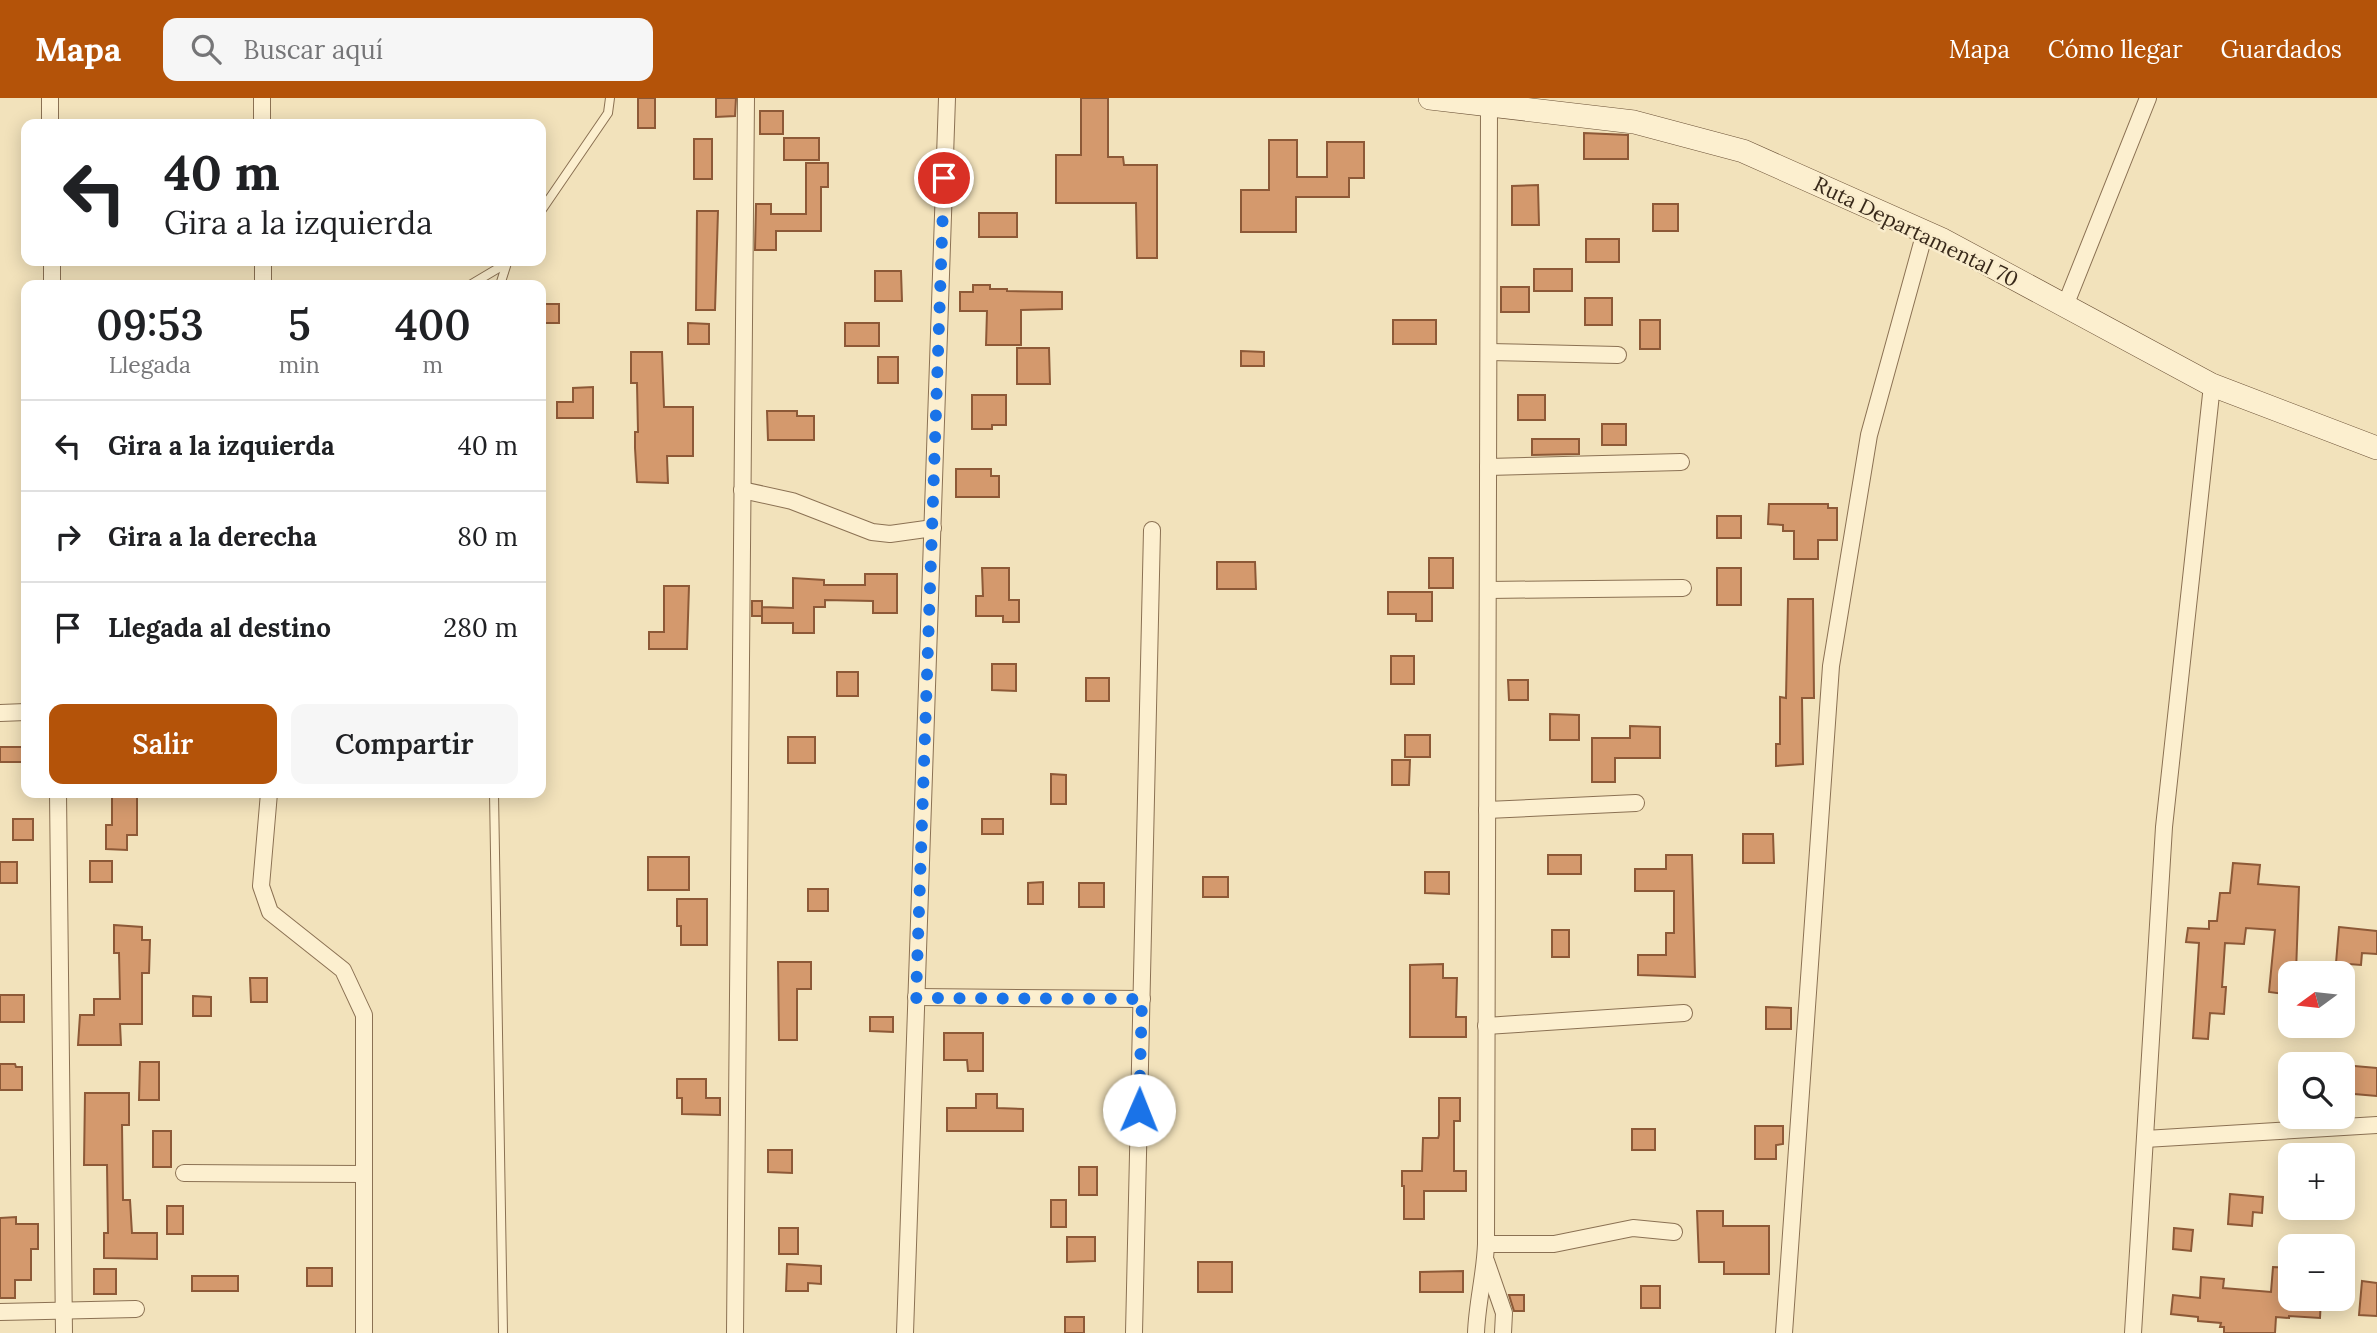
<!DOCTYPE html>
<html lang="es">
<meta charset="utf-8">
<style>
body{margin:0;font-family:Lora,serif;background:#f6f6f6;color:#202124;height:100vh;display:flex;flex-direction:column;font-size:26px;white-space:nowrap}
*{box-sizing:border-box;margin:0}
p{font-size:23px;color:#757577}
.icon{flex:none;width:38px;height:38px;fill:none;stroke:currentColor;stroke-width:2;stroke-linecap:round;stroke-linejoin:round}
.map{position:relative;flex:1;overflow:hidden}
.side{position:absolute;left:21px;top:182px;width:525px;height:518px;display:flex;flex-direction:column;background:#fff;border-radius:14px;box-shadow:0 4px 18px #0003}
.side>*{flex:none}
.hud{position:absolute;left:21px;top:21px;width:525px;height:147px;border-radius:14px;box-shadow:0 4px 18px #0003;background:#fff;color:#202124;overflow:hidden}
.needle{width:46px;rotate:255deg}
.buttons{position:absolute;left:2278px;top:863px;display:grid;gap:14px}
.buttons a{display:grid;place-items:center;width:77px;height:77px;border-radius:14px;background:#fff;box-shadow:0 4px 18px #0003;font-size:35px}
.pin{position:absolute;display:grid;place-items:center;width:60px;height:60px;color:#fff;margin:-30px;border:4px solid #fff;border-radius:50%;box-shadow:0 2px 7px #0007}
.me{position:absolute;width:77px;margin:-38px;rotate:1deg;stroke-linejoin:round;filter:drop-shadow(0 0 5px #0008)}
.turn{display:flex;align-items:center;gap:24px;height:147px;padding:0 28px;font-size:32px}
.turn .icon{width:91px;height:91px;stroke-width:2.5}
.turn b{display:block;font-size:49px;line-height:60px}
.eta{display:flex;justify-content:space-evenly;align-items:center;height:119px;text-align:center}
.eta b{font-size:42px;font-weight:600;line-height:49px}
.cta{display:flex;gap:14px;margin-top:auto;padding:14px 28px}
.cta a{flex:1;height:80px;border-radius:14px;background:#b45309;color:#fff;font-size:28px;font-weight:600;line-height:80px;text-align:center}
.cta a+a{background:#f6f6f6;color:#202124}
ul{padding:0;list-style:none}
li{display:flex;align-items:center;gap:21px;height:91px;padding:0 28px;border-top:2px solid #e0e0e0}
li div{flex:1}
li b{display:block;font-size:26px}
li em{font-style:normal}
header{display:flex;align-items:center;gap:42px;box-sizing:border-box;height:98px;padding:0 35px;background:#b45309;color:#fff}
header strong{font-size:33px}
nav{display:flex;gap:38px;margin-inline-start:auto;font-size:24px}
.search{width:490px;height:63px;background:#f6f6f6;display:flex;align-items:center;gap:18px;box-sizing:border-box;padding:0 24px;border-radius:14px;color:#757577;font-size:26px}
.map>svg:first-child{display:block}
.building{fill:#d4996d;stroke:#8d5937;stroke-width:2}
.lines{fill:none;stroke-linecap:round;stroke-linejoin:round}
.lane-casing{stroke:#8b7153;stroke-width:10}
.street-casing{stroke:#8b7153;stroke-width:18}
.secondary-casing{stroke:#6c5237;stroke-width:24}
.lane{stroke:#fcefcf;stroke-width:8}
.street{stroke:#fcefcf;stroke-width:16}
.secondary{stroke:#fcefcf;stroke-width:23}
.route{stroke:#1a73e8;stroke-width:12;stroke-dasharray:0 21.6}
.labels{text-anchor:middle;stroke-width:5;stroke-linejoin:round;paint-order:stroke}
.street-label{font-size:21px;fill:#38291a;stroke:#f9eccc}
</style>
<header>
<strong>Mapa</strong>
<div class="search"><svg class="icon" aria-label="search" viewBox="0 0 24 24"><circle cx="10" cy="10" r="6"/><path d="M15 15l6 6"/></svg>Buscar aquí</div>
<nav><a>Mapa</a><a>Cómo llegar</a><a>Guardados</a></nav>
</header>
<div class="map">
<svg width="2377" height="1235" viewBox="0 0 2377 1235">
<rect width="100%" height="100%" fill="#f2e2bb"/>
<g class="building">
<rect x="638" y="0" width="17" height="30"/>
<path d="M716 0H736L735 18 716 19Z"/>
<path d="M1081 0H1108V59H1123L1124 67H1157V160H1137L1136 105H1056V57H1081Z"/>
<rect x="760" y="13" width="23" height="23"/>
<path d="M1584 35 1628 37V61H1584Z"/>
<rect x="784" y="40" width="35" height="22"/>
<rect x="694" y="41" width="18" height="40"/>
<path d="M1269 42H1297V79H1327V44H1364V80H1349V99H1296V134H1241V92H1269Z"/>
<path d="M806 65H828V89H821V133H776V152H755L756 106H771V116H806Z"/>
<path d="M1538 87 1539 127H1512V88Z"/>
<rect x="1653" y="106" width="25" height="27"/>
<path d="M697 113H718L715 212H696Z"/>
<rect x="979" y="115" width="38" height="24"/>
<rect x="1586" y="141" width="33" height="23"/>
<rect x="1534" y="171" width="38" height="22"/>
<path d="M875 173H901L902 203H875Z"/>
<path d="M973 187H990V191H1007V193L1062 194V211L1021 212V247H986L987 213H960V194H973Z"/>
<rect x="1501" y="189" width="28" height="25"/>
<rect x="1585" y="200" width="27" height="27"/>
<rect x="541" y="206" width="18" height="19"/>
<rect x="1393" y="222" width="43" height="24"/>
<rect x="1640" y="222" width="20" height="29"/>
<path d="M688 225 709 226V246H688Z"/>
<rect x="845" y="225" width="34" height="23"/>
<path d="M1017 250H1049L1050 286H1017Z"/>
<path d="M1241 253 1264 254V268H1241Z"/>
<path d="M631 254H662L664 309H693V358H667L668 385 637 384 635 350V334H638L637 285H631Z"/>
<rect x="878" y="259" width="20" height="26"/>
<path d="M593 289V320H557V304H573V290Z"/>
<path d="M972 297H1006V327H992V331H972Z"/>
<rect x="1518" y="297" width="27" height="25"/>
<path d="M767 313H797V318H814V342H768Z"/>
<rect x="1602" y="326" width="24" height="21"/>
<path d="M1532 341H1579V356L1532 357Z"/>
<path d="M956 371H991V378H999V399H956Z"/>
<path d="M1769 406H1828V410H1837V442H1818V461H1794V433H1783V427L1768 426Z"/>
<rect x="1717" y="418" width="24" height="22"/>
<rect x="1429" y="460" width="24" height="30"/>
<path d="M1217 464H1255L1256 491H1217Z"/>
<path d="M982 470H1009V502H1019V524H1003V518H976V498H983Z"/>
<rect x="1717" y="470" width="24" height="37"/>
<path d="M865 476H897V515H873V503L825 502V509H814V535H793V525H762V518H752V503H762V517V509L793 510V480L824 482V487H865Z"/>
<path d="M664 488H689L687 551H649V534H664Z"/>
<path d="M1388 494H1432V523H1416V516H1388Z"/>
<path d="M1788 501H1813L1814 600H1802L1803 666 1776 668V646H1780V599L1786 600Z"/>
<rect x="1391" y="558" width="23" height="28"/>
<path d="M992 566H1016V593L992 592Z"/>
<rect x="837" y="574" width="21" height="24"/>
<rect x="1086" y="580" width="23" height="23"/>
<path d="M1508 582H1528V602H1509Z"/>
<path d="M1550 616 1579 617V642H1550Z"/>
<path d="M1630 628 1660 629V660H1615V684H1592V640H1630Z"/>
<rect x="1405" y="637" width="25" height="22"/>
<rect x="788" y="639" width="27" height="26"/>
<rect x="0" y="649" width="23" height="15"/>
<path d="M1392 662H1410L1409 687H1392Z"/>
<path d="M1051 676 1066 677V706H1051Z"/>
<path d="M112 699H137V737H127V752L106 751V727H112Z"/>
<rect x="13" y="721" width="20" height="21"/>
<rect x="982" y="721" width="21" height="15"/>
<path d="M1743 736H1773L1774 765H1743Z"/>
<rect x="1548" y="757" width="33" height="19"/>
<path d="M1666 757H1692L1695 879 1638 877V857H1666V835H1674V793H1635V771H1666Z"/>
<rect x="648" y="759" width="41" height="33"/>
<rect x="90" y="763" width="22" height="21"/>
<rect x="0" y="764" width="17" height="21"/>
<path d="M2233 765 2260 767 2258 786 2299 789 2296 875H2291V897L2269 894 2275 832 2246 830 2244 846 2225 845 2222 889H2226L2224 916 2210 915 2208 941 2193 940 2199 845 2186 844 2188 830 2209 831V823H2217L2220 795H2230Z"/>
<path d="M1425 774H1449V796L1425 795Z"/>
<rect x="1203" y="779" width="25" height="20"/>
<path d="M1043 784V806H1028V785Z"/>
<rect x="1079" y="785" width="25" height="24"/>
<rect x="808" y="791" width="20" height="22"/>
<path d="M677 801H707V847H681V828H677Z"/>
<path d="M114 827 142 829V842H150L149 875H142V926H120L121 947H78L80 917H94V901H120L119 855H114Z"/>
<path d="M2339 829 2377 833V856L2362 855 2361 867 2336 865Z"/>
<rect x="1552" y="832" width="17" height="27"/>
<path d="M778 864H811V891H797V942H779Z"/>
<path d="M1443 866V880H1457L1456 919H1466V939H1410V867Z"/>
<path d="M250 880H267V904H251Z"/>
<rect x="0" y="897" width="24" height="27"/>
<path d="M193 898 211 899V918H193Z"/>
<path d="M1766 909 1791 910V931H1766Z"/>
<path d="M870 919H893V934L870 933Z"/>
<path d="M944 935H983V973H968L967 962H944Z"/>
<path d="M140 964H159V1002H139Z"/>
<path d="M0 966H15L16 969H22V992H0Z"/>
<path d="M2343 967 2377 970V998L2343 995Z"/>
<path d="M677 981H706V1000H720V1017L682 1016V1000H677Z"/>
<path d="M85 995H129V1027H122L123 1102H130L132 1135H157V1161L104 1160V1135H108L107 1067H84Z"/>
<path d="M976 996H997V1010L1023 1011V1033H947V1010H976Z"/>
<path d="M1439 1000H1460V1023H1454V1073H1466V1093H1424V1121H1404V1088H1402V1073H1422L1423 1040H1438L1439 1037Z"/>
<path d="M1755 1028H1783V1046L1776 1047V1061H1755Z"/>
<rect x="1632" y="1031" width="23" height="21"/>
<rect x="153" y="1033" width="18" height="36"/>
<path d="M768 1052H792V1075L768 1074Z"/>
<rect x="1079" y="1069" width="18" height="28"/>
<path d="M2230 1096 2263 1099 2262 1115 2253 1114 2252 1128 2228 1126Z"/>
<rect x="1051" y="1102" width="15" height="27"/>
<rect x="167" y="1108" width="16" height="28"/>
<path d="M1697 1113H1723V1128H1769V1176H1724V1164H1699Z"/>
<path d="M16 1119V1126H38V1151H31V1182H15V1200H0V1120Z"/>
<rect x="779" y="1130" width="19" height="26"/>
<path d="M2174 1130 2193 1132 2191 1153 2173 1151Z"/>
<path d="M1067 1139H1095V1163L1067 1164Z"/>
<rect x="1198" y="1164" width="34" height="30"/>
<path d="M787 1166 821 1168V1186L808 1185V1193H786Z"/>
<path d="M2273 1169 2291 1170V1205L2306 1200H2321L2320 1220 2289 1218V1220L2276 1219 2275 1235H2224V1229H2220L2221 1225 2198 1223V1219L2171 1216 2173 1197 2200 1200 2201 1179 2224 1181 2223 1190 2271 1194Z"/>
<rect x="307" y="1170" width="25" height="18"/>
<rect x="94" y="1171" width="22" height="25"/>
<path d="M1463 1173V1194H1420V1174Z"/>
<rect x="192" y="1178" width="46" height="15"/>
<path d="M2362 1183 2377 1185V1218L2359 1217Z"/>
<rect x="1641" y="1188" width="19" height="22"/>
<path d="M1509 1197H1524V1213H1514Z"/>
<rect x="1065" y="1219" width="19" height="16"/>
</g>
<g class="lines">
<defs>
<g id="lane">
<path d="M541 113 608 15 610 0"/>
<path d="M470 187 507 165"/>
<path d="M500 187 507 165"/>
<path d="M494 695 503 1235"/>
</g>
<g id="street">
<path d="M50 0V26"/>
<path d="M262 0V26"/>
<path d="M52 163V187"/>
<path d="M263 163V187"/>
<path d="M2065 208 2148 0"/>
<path d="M1489 254 1618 257"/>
<path d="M1488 369 1681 364"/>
<path d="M742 392 792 403 872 434 890 436 933 430"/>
<path d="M1488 492 1683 490"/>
<path d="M0 615 26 614"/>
<path d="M58 695 64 1235"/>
<path d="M269 695 261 788 270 814 343 872 364 917V1235"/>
<path d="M1487 712 1636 705"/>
<path d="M916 899 1142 901"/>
<path d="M1486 928 1684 915"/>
<path d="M2145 1041 2377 1027"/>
<path d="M184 1075 363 1076"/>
<path d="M1486 1146H1554L1633 1130 1674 1134"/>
<path d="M1486 1163 1504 1215 1503 1235"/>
<path d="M0 1214 136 1211"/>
<path d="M735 1235 746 0"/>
<path d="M905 1235 947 0"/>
<path d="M1134 1235 1152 432"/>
<path d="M1476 1235C1477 1205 1485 1176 1486 1146L1489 6"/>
<path d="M1784 1235 1831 568 1869 337 1925 134"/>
<path d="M2133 1235 2164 729 2212 287"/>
</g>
<path id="secondary" d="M1430 0 1634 24 1743 53 1943 142 2212 287 2377 350"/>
</defs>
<use href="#lane" class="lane-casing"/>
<use href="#street" class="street-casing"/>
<use href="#secondary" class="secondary-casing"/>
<use href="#lane" class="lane"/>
<use href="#street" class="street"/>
<use href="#secondary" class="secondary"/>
</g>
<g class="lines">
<path class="route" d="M944 80 916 900 1142 901 1139 1012"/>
</g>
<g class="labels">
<g class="street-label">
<text transform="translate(1916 134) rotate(26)" y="7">Ruta Departamental 70</text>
</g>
</g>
</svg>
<div class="buttons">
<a><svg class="needle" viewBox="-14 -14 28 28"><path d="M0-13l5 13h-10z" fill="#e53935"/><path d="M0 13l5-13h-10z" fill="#757577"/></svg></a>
<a><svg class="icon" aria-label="search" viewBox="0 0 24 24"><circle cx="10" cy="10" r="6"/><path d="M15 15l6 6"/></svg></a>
<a>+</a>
<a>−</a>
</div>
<div class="pin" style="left:944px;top:80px;background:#d93025"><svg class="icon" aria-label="arrive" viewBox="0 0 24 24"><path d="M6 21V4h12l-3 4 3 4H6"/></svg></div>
<svg class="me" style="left:1139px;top:1012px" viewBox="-20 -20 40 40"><circle r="19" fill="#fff"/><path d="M0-13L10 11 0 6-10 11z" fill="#1a73e8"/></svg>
<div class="hud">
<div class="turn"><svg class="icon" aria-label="left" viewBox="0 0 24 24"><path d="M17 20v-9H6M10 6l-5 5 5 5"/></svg><div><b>40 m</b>Gira a la izquierda</div></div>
</div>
<section class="side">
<div class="eta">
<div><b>09:53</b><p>Llegada</p></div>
<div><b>5</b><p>min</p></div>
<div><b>400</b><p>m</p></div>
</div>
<ul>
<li><svg class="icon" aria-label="left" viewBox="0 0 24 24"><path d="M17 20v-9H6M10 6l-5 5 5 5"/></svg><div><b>Gira a la izquierda</b></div><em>40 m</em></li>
<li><svg class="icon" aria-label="right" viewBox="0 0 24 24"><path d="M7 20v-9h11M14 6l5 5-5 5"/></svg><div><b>Gira a la derecha</b></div><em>80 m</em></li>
<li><svg class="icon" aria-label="arrive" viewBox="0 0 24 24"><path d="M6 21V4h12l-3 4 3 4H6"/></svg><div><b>Llegada al destino</b></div><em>280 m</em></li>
</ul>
<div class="cta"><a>Salir</a><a>Compartir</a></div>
</section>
</div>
